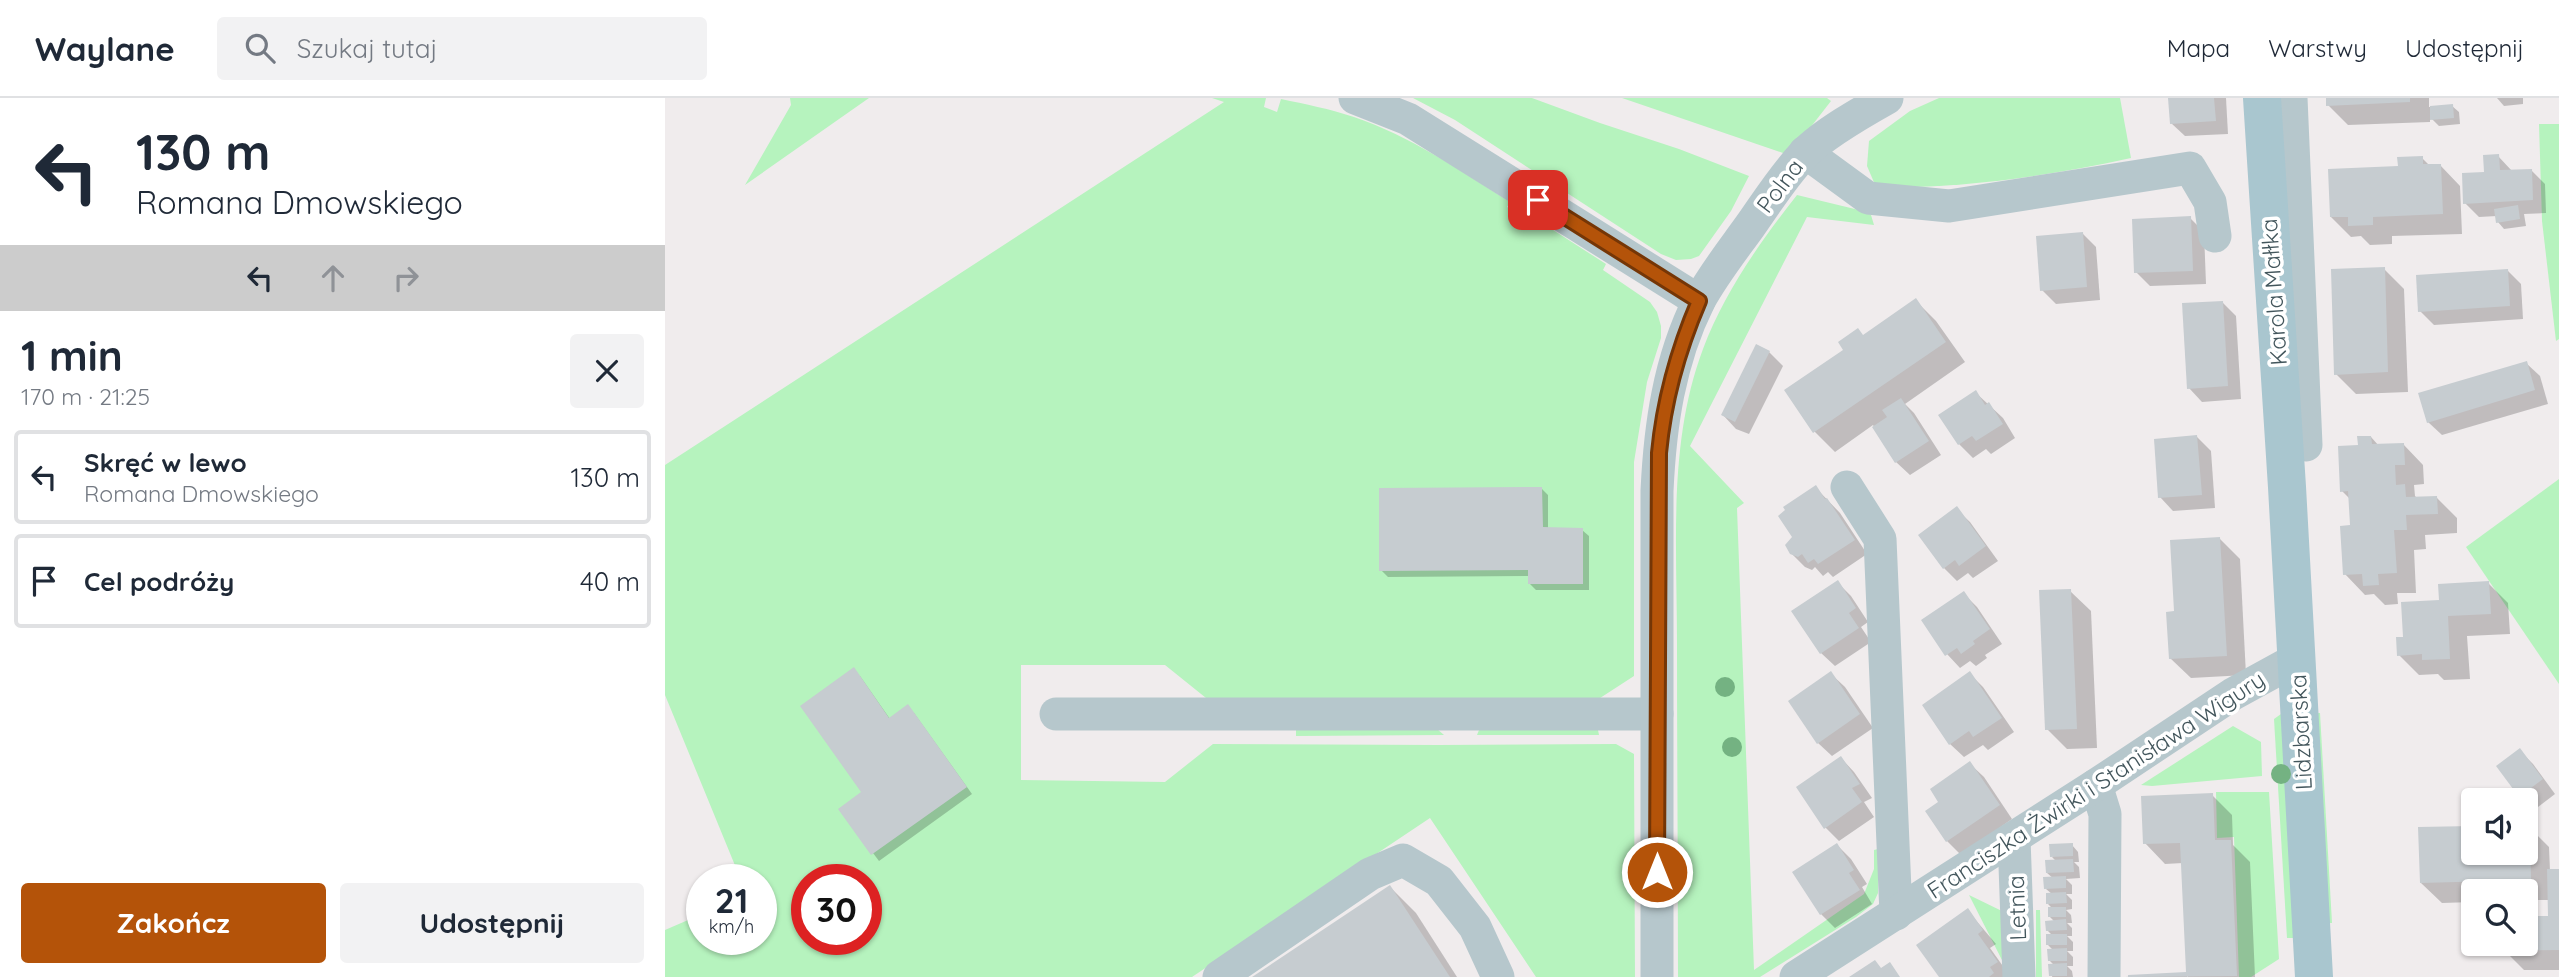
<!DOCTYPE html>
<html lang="pl">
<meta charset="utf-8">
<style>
body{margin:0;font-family:Quicksand,sans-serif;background:#f2f2f3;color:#1f2937;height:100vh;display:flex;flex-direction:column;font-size:26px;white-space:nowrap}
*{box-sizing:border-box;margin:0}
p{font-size:23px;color:#747a83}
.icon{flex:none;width:38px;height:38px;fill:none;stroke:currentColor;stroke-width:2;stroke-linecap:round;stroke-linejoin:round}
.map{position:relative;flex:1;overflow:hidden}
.details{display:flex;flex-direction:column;background:#fff;width:665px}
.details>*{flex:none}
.banner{background:#fff;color:#1f2937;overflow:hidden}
.tools{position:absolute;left:1796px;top:690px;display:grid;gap:14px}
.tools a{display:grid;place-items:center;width:77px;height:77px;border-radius:7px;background:#fff;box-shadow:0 2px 5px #0004;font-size:35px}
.speed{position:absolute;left:21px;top:766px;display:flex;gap:14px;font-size:35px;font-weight:700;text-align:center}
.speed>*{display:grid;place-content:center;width:91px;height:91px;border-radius:50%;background:#fff;box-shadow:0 2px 5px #0004;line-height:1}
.speed small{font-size:18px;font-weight:400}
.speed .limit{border:10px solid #d22;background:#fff;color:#111}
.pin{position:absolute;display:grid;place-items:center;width:60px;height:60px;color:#fff;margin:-30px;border-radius:14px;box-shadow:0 4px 10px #0006}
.me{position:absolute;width:77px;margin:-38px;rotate:0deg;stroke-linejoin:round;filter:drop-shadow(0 0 5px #0008)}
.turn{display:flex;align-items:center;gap:24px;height:147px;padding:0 21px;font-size:32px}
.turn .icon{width:91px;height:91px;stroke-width:2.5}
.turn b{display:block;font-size:49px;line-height:60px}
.lanes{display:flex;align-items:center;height:66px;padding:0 21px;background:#0003;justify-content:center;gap:35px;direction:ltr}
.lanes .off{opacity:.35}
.round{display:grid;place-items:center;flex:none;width:74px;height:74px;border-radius:7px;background:#f2f2f3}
.overview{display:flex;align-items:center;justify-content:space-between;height:119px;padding:0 21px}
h1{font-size:42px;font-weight:700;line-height:52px}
.cta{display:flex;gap:14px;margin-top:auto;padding:14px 21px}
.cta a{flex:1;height:80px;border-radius:7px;background:#b45309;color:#fff;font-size:28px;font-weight:700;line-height:80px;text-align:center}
.cta a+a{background:#f2f2f3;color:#1f2937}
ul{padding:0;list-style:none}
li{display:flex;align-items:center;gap:21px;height:94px;margin:0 14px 10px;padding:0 7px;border:4px solid #e0e1e3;border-radius:7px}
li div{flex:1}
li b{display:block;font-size:26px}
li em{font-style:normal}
header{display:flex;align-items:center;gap:42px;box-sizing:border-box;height:98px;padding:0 35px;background:#fff;border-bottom:2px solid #e0e1e3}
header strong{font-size:33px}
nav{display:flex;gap:38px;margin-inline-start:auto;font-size:24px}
.search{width:490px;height:63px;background:#f2f2f3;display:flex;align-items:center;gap:18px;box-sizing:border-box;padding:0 24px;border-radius:7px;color:#747a83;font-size:26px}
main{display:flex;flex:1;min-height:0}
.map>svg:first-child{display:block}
.green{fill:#b6f3be;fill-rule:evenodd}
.shadow{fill:#0003}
.building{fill:#c6ccd0}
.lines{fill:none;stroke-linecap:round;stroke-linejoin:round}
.minor{stroke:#b6c7cc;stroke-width:33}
.major{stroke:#a9c6cf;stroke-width:38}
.tree{fill:#74b282}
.route-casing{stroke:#753606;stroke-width:18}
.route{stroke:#b45309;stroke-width:12}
.labels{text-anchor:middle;stroke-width:7;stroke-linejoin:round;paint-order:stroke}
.street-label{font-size:23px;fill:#43565c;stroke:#fff}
</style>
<header>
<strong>Waylane</strong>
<div class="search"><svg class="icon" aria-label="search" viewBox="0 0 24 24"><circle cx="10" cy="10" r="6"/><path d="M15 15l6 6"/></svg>Szukaj tutaj</div>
<nav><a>Mapa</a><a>Warstwy</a><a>Udostępnij</a></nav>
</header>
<main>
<section class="details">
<div class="banner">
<div class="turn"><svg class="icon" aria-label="left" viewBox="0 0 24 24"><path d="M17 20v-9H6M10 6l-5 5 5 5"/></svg><div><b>130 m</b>Romana Dmowskiego</div></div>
<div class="lanes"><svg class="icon" aria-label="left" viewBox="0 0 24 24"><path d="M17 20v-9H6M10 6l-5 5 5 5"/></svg><svg class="icon off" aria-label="ahead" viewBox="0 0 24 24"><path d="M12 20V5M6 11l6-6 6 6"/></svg><svg class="icon off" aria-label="right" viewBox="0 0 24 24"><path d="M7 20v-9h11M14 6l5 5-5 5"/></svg></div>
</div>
<div class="overview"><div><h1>1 min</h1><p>170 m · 21:25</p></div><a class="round"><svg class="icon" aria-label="close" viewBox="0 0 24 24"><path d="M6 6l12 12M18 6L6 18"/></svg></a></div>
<ul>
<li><svg class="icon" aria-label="left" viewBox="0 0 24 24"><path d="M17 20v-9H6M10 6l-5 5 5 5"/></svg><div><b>Skręć w lewo</b><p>Romana Dmowskiego</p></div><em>130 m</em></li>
<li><svg class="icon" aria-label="arrive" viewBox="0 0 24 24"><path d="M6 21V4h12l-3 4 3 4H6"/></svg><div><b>Cel podróży</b></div><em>40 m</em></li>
</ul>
<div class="cta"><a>Zakończ</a><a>Udostępnij</a></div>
</section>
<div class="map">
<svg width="1894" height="879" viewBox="0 0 1894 879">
<rect width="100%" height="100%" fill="#f0eced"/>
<g class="green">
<path d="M125 0H204L80 87 126 7Z"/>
<path d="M547 0H601L599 9 612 14 616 1C640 6 665 11 689 19 745 38 795 72 845 104L842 109 855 116 857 112 941 166 938 172 985 204 992 214 996 228V240L982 284 969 364V578L932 602 546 604 500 567H356V682L500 684 548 646 773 647 951 646 969 656 970 879H871L765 720 527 879H0V832L37 816V842H96V782H76L0 597V367L559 4ZM142 782H201V842H142Z"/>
<path d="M748 0H867L935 25 1014 51 1084 78 1066 113 1034 158 1026 161 1011 162 996 156 790 22Z"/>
<path d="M957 0H1162L1166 3 1124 57Z"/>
<path d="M1274 0H1455L1466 60C1383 78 1297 91 1211 89L1202 68 1204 43 1245 13Z"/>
<path d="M1874 26H1894V241L1891 243 1877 123Z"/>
<path d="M1132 97 1198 113 1206 117 1209 127 1142 119 1025 348 1079 405 1072 410 1089 872 1199 796 1209 771V752L1213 751V795L1208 806 1191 819 1095 879H1013C1013 768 1012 656 1012 545 1012 447 1003 344 1038 251 1059 195 1095 144 1132 97Z"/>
<path d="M1894 381V586L1801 449Z"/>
<path d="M1650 615H1655L1667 825H1662Z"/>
<path d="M1616 616 1631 840H1622L1609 621Z"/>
<path d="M1568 628 1596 644 1597 678 1487 688 1476 687Z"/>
<path d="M772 631 779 637 631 638V632Z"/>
<path d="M814 632H933L934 637H812Z"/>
<path d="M1551 694H1604L1614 861 1586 879H1574L1569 739 1552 740Z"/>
<path d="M1304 797 1339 814V866Z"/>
<path d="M1371 812H1375L1377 879H1371Z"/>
</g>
<g class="shadow">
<path d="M1505 0H1561L1563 36 1520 38 1506 25Z"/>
<path d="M1663 0H1764V9L1787 8 1794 14 1795 26 1774 28 1765 19V24L1683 27 1663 7Z"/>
<path d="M1832 0H1858V6L1839 8Z"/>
<path d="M1833 58 1847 73 1866 72 1880 86 1881 115 1859 116 1861 128 1839 131 1833 124 1832 118 1814 119 1800 105Z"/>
<path d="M1757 60 1765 68 1775 67 1795 88 1797 136 1727 138V146L1705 147 1696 138 1686 139 1666 119 1734 69Z"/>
<path d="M1525 120 1539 134 1541 186 1485 188 1471 174Z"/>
<path d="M1417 135 1431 149 1435 202 1391 206 1377 192Z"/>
<path d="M1719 171 1739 191 1743 294 1691 296 1671 276Z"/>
<path d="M1842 172 1856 186 1858 221 1769 227 1755 213Z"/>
<path d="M1251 203 1271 223 1300 264 1240 306 1249 315 1276 357 1245 377 1231 364 1208 327 1170 354 1150 334 1121 293Z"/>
<path d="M1557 204 1571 218 1576 301 1537 304 1524 290Z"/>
<path d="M1104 254 1118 268 1084 336 1071 331 1058 317Z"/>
<path d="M1861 265 1875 278 1883 306 1777 337 1763 324Z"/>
<path d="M1311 295 1338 320 1350 340 1326 356 1321 351 1308 360 1294 346Z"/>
<path d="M1532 339 1546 353 1550 410 1508 413 1495 399Z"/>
<path d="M1706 339 1714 348 1738 346 1758 367 1759 386 1749 387 1750 398 1753 401 1772 400 1792 420V435L1760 437 1761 451 1749 452 1751 495H1732L1733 506 1720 507 1709 496 1700 497 1680 476 1686 429 1685 401 1677 393 1695 349Z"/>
<path d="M1150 389 1175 415 1202 456 1168 479 1163 474 1158 478 1150 469 1147 472 1140 469 1126 455 1129 440Z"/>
<path d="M877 391 883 397V431L917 432 924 438V492H871L865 486V478L723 479 716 472Z"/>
<path d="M1291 411 1305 424 1333 463 1308 480 1303 475 1292 483 1279 470Z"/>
<path d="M1555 441 1575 461 1581 577 1526 580 1505 560 1511 515Z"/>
<path d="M1172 484 1186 498 1203 524 1196 529 1206 544 1170 568 1156 555Z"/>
<path d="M1823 485 1843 505 1845 536 1802 538 1805 581 1779 582 1773 576 1754 577 1734 557 1775 503Z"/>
<path d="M1405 493 1426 513 1432 650 1402 651 1382 631Z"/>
<path d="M1298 495 1312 509 1337 546 1320 557 1322 560 1311 568 1305 563 1295 570 1282 556Z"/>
<path d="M1166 576 1180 589 1208 630 1167 658 1153 645Z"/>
<path d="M1305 576 1318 589 1349 634 1323 652 1318 647 1299 659 1285 646Z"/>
<path d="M195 578 225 621 249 615 307 696 214 763 175 711 199 694Z"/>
<path d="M1855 653 1868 666 1890 696 1869 712 1834 669Z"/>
<path d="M1176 660 1189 674 1207 700 1199 704 1209 719 1174 743 1160 729Z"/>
<path d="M1305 666 1319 679 1347 721 1296 757 1282 743Z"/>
<path d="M1547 697 1567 717 1568 747 1585 764 1590 879H1460L1520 876 1523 879 1518 765 1500 766 1480 745Z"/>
<path d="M1864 729 1884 749 1885 773H1894V872H1859L1839 852 1860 845 1884 820V802H1860V793H1808V804L1777 805 1756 785 1808 754H1860Z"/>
<path d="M1172 747 1186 761 1202 786 1197 789 1207 806 1170 830 1156 816 1130 775Z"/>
<path d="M1407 747 1413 754 1414 764H1409L1414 769 1415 780 1401 781 1407 787V796H1401L1407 802V811L1401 812 1406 817 1407 825H1402L1407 830V838H1402L1408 844V853H1402L1408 859V868H1402L1407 873 1408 879H1387L1390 868 1384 862 1389 853 1383 847 1388 838 1382 832 1390 824 1384 818 1388 811 1383 806 1387 796 1381 791 1389 781 1382 775 1392 764 1387 759Z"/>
<path d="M725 789 751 815 792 879H590Z"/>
<path d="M1303 813 1331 846 1325 850 1345 878 1344 879H1276L1254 847Z"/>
</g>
<g class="building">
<path d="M1503 0H1549L1551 23 1505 26Z"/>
<path d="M1661 0H1745V4L1661 8Z"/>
<path d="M1788 6 1789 20 1765 22V8Z"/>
<path d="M1834 56 1835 72 1867 71 1868 102 1798 106 1797 75 1819 74 1818 57Z"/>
<path d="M1758 58V66H1776L1778 116 1708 119V127L1683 128V119H1665L1663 71 1733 68 1732 59Z"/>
<path d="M1853 107 1855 121 1831 125 1829 111Z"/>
<path d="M1526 118 1528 173 1469 175 1467 121Z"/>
<path d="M1418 134 1422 189 1375 193 1371 138Z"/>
<path d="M1720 169 1723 274 1669 277 1666 171Z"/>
<path d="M1843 171 1845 208 1753 214 1751 177Z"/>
<path d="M1251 200 1281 244 1148 335 1119 292 1178 252 1173 244 1193 230 1198 237Z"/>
<path d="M1558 203 1563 288 1522 291 1517 205Z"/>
<path d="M1091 246 1105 253 1070 324 1056 317Z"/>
<path d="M1862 263 1870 292 1762 325 1753 295Z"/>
<path d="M1311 292 1320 307 1324 304 1338 326 1311 343 1307 338 1293 347 1273 317Z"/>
<path d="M1236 300 1264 343 1230 365 1207 329 1222 319 1217 312Z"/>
<path d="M1532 337 1537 397 1493 400 1489 341Z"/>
<path d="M1692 338H1706L1707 346 1739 345 1740 367H1730L1731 387 1740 386 1741 399 1772 398 1773 416 1741 417 1742 432H1729L1732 475 1713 476 1714 487 1698 488 1697 476 1678 477 1675 428 1685 427 1683 393 1675 394 1673 348 1693 347Z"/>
<path d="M1151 387 1160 401 1162 400 1190 442 1153 466 1149 461 1143 465 1137 456 1133 459 1125 456 1120 447 1127 439 1113 418 1120 412 1118 409Z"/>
<path d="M877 389 878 429 918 430V486H863V472L714 473V390Z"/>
<path d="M1292 408 1321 448 1294 468 1290 462 1278 471 1253 437Z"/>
<path d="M1555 439 1562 558 1504 561 1501 514 1509 513 1505 442Z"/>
<path d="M1173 482 1191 510 1184 515 1194 530 1155 556 1126 513Z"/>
<path d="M1824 483 1826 516 1783 518 1785 561 1757 562V556L1732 558 1731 539H1738L1736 504 1774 502 1773 486Z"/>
<path d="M1406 491 1412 631 1380 632 1374 492Z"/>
<path d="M1299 493 1325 531 1308 543 1310 546 1296 556 1292 550 1280 558 1256 522Z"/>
<path d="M189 569 224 620 243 606 302 689 206 757 173 711 196 694 135 608Z"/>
<path d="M1166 573 1195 616 1152 646 1123 603Z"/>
<path d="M1305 573 1337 620 1308 639 1304 633 1284 647 1257 607Z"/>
<path d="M1855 650 1878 681 1854 699 1831 668Z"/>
<path d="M1176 658 1195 686 1187 690 1197 704 1159 731 1131 689Z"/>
<path d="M1305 663 1335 707 1281 744 1260 713 1273 704 1265 691Z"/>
<path d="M1548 695 1550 742H1566L1572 878 1463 879V877L1521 874 1515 745 1478 746 1476 698Z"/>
<path d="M1860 727H1865L1866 782 1755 785 1753 729 1808 728V754H1860Z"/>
<path d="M1172 745 1189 772 1184 775 1195 792 1155 817 1127 774Z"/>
<path d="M1408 745V758L1385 759 1384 746Z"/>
<path d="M1408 761 1409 774 1381 775 1380 762Z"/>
<path d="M1882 771H1894V852L1837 853V845H1860V818H1883Z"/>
<path d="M1401 778V790L1379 791 1378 779Z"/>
<path d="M725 787 785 879H587Z"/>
<path d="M1401 794 1402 805 1381 806V795Z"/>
<rect x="1383" y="809" width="18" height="10"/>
<path d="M1303 810 1318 832 1313 836 1333 864 1325 869 1329 875 1324 879H1274L1251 847Z"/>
<path d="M1401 821 1402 832 1381 833 1380 823Z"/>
<rect x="1381" y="836" width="21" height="11"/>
<path d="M1402 850V863H1383L1382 851Z"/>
<path d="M1210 862 1216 870 1225 864 1235 879H1184Z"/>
<path d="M1402 865V878H1384L1383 866Z"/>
</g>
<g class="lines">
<g class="minor">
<path d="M690 0 743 21 1034 203"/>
<path d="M1626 0 1641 347"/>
<path d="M1140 54 1203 100 1284 108 1525 70 1545 104 1550 138"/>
<path d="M1182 389 1215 441 1231 816"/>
<path d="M391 616H992"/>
<path d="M1431 687 1440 716 1439 879"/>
<path d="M1349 740 1354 879"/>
<path d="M554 879 705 776 738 762 774 783 810 829 833 879"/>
<path d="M992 879V393C995 328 1004 263 1034 203 1048 177 1067 153 1085 128 1102 104 1118 78 1139 56 1158 36 1197 14 1222 0"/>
<path d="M1131 879 1431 687 1568 596 1632 561"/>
</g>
<path class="major" d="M1597 0 1622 389 1649 879"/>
</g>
<g class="tree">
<circle cx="1060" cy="589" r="10"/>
<circle cx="1067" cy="649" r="10"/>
<circle cx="1616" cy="676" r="10"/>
</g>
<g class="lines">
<defs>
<path id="route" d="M873 102 1034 203C1013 252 999 302 994 355L992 774"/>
</defs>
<use href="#route" class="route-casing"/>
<use href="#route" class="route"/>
</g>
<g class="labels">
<g class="street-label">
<text transform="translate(1115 88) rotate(-53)" y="8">Polna</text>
<text transform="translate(1609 194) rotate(-94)" y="8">Karola Małłka</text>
<text transform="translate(1636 634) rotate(-93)" y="8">Lidzbarska</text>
<text transform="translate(1431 687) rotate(-33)" y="8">Franciszka Żwirki i Stanisława Wigury</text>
<text transform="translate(1352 810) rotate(-92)" y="8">Letnia</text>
</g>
</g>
</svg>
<div class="tools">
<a><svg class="icon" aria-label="sound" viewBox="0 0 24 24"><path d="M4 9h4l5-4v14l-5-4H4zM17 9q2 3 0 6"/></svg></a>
<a><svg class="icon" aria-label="search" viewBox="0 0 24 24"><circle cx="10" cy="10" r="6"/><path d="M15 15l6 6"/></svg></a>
</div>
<div class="speed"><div>21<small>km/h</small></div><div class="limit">30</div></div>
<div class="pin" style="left:873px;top:102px;background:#d93025"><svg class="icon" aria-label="arrive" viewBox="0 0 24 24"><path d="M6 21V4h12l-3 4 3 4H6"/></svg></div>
<svg class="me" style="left:992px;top:774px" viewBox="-20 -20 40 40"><circle r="17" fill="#b45309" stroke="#fff" stroke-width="3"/><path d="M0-11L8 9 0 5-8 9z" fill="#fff"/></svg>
</div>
</main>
